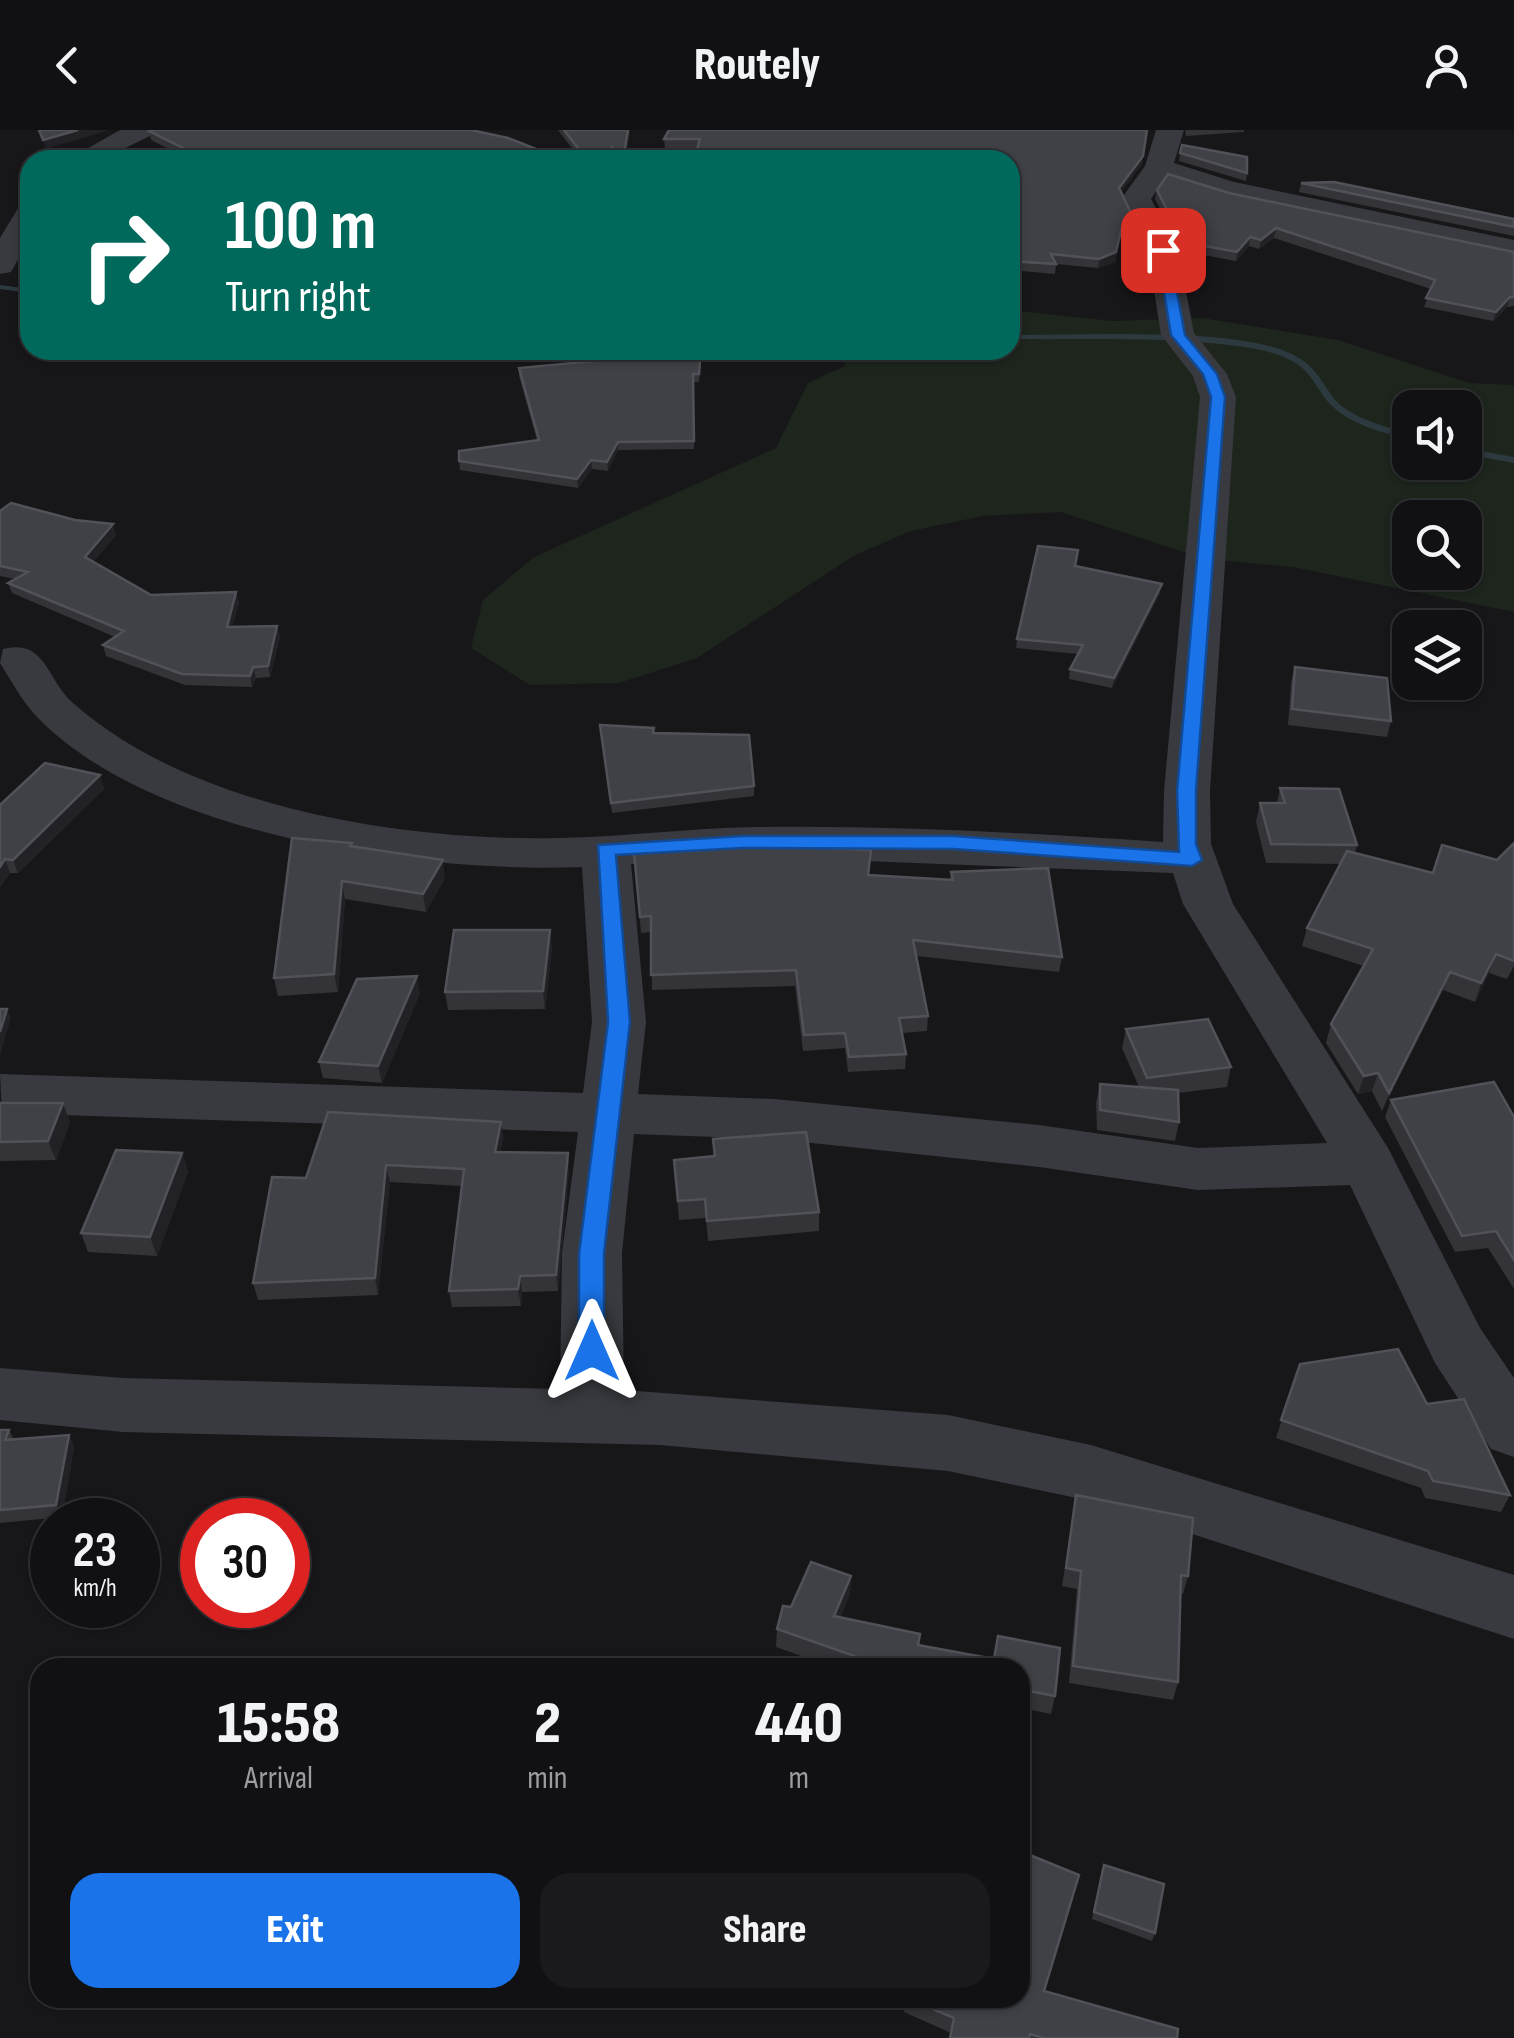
<!DOCTYPE html>
<style>
body{margin:0;font-family:"Sofia Sans Condensed",sans-serif;background:#1a1a1d;color:#f1f3f6;height:100vh;display:flex;flex-direction:column;font-size:38px;white-space:nowrap}
*{box-sizing:border-box;margin:0}
p{font-size:32px;color:#9c9da0}
.icon{flex:none;width:55px;height:55px;fill:none;stroke:currentColor;stroke-width:2;stroke-linecap:round;stroke-linejoin:round}
.map{position:relative;flex:1;overflow:hidden}
.details{position:absolute;left:30px;top:1528px;width:1000px;height:350px;display:flex;flex-direction:column;background:#111114;border-radius:30px;box-shadow:0 2px 8px #0004,0 0 0 2px #303134}
.details>*{flex:none}
.hud{position:absolute;left:20px;top:20px;width:1000px;height:210px;border-radius:30px;box-shadow:0 2px 8px #0004,0 0 0 2px #303134;background:#00695c;color:#fff;overflow:hidden}
.fabs{position:absolute;left:1392px;top:260px;display:grid;gap:20px}
.fabs a{display:grid;place-items:center;width:90px;height:90px;border-radius:20px;background:#111114;box-shadow:0 2px 8px #0004,0 0 0 2px #303134;font-size:50px}
.speed{position:absolute;left:30px;top:1368px;display:flex;gap:20px;font-size:50px;font-weight:700;text-align:center}
.speed>*{display:grid;place-content:center;width:130px;height:130px;border-radius:50%;background:#111114;box-shadow:0 2px 8px #0004,0 0 0 2px #303134;line-height:1}
.speed small{font-size:25px;font-weight:400}
.speed .limit{border:15px solid #d22;background:#fff;color:#111}
.pin{position:absolute;display:grid;place-items:center;width:85px;height:85px;color:#fff;margin:-42px;border-radius:20px;box-shadow:0 5px 15px #0006}
.me{position:absolute;width:110px;margin:-55px;rotate:0deg;stroke-linejoin:round;filter:drop-shadow(0 0 8px #0008)}
.turn{display:flex;align-items:center;gap:35px;height:210px;padding:0 40px;font-size:45px}
.turn .icon{width:130px;height:130px;stroke-width:2.5}
.turn b{display:block;font-size:70px;line-height:85px}
.eta{display:flex;justify-content:space-evenly;align-items:center;height:170px;text-align:center}
.eta b{font-size:60px;font-weight:800;line-height:70px}
.primary-button{display:flex;gap:20px;margin-top:auto;padding:20px 40px}
.primary-button a{flex:1;height:115px;border-radius:30px;background:#1a73e8;color:#fff;font-size:40px;font-weight:800;line-height:115px;text-align:center}
.primary-button a+a{background:#1a1a1d;color:#f1f3f6}
header{display:flex;justify-content:space-between;align-items:center;height:130px;padding:0 40px;background:#111114;font-size:45px;font-weight:800}
.map>svg:first-child{display:block}
.green{fill:#1d251d;fill-rule:evenodd}
.lines{fill:none;stroke-linecap:round;stroke-linejoin:round}
.stream{fill:#2c393f;fill-rule:evenodd}
.path{stroke:#3e4146;stroke-width:4;stroke-dasharray:2.5 4;stroke-linecap:butt}
.minor{fill:#383a3f;fill-rule:evenodd}
.wall{fill:#333338}
.shaded-wall{fill:#222226}
.building{fill:#3f4146;stroke:#505258;stroke-width:2.5}
.route{fill:#1a73e8;stroke:#114b97;stroke-width:2.5}
</style>
<header><svg class="icon" aria-label="back" viewBox="0 0 24 24"><path d="M15 5l-7 7 7 7"/></svg>Routely<svg class="icon" aria-label="person" viewBox="0 0 24 24"><circle cx="12" cy="8" r="4"/><path d="M4 21q1-7 8-7t8 7"/></svg></header>
<div class="map">
<svg width="1514" height="1908" viewBox="0 0 1514 1908">
<rect width="100%" height="100%" fill="#17171a"/>
<path class="green" d="M1010 180 1113 191 1202 188 1338 210 1469 253 1514 255V482L1293 437 1205 429 1061 382 983 386 911 401 855 425 697 528 619 553 530 555 471 518 483 470 534 427 776 318 808 253 845 236 843 220H1010ZM1410 278H1465V332H1410ZM1410 388H1465V442H1410Z"/>
<g class="lines">
<g class="stream">
<path d="M0 155 30 159V163L0 159Z"/>
<path d="M1115 204C1165 205 1265 202 1305 232 1320 243 1326 261 1339 274 1358 290 1387 297 1410 304V310C1385 303 1352 295 1333 277 1318 263 1312 241 1292 231 1267 218 1238 216 1210 213 1144 207 1077 210 1010 209V205Z"/>
<path d="M1465 318 1514 327V333L1465 324Z"/>
</g>
<path class="path" d="M686 0 695 16 689 30"/>
<g class="minor">
<path d="M120 0H162L101 30H67Z"/>
<path d="M1156 0H1184L1174 33 1234 52 1514 110V128L1228 68 1165 48 1151 69 1178 120 1194 203 1227 244 1236 267 1210 661 1211 714 1233 774 1388 1018 1480 1198 1514 1248V1327L1491 1319 1435 1233 1350 1055 1198 1060 1039 1037 774 1009 634 1004 622 1123 624 1260 948 1285 1091 1315 1514 1445V1509L1091 1371 948 1341 660 1315 123 1302 0 1290V1238L123 1248 560 1259 562 1123 578 1002 2 983 0 944 583 963 592 892 582 737C423 743 156 707 39 589 23 573 12 552 0 533L3 519C46 508 46 549 73 573 133 626 212 658 289 678 376 700 469 710 559 708 624 707 689 698 755 697 891 695 1028 703 1163 712L1164 661 1200 267 1193 246 1161 205 1148 120 1121 69 1145 36ZM761 727 1173 743 1183 774 1327 1013 1198 1018 1039 995 774 969 638 964 646 892 631 734Z"/>
<path d="M30 72V108L11 142 0 144V108L20 75Z"/>
</g>
</g>
<g class="wall">
<path d="M558 0H630L625 30H616L613 26 611 30H581Z"/>
<path d="M1185 0H1244V2L1186 6Z"/>
<path d="M149 1 564 30H191L151 10Z"/>
<path d="M664 9H1145L1142 34 1121 62 1141 104 1140 113 1120 109 1115 132 1098 138 1056 134 1055 144 1010 140V30L665 18Z"/>
<path d="M1180 23 1247 43 1246 51 1179 31Z"/>
<path d="M1301 53 1514 89V106L1299 62Z"/>
<path d="M1157 60 1229 63 1514 122V176L1507 177 1493 191 1424 177 1431 159 1274 108 1259 119 1249 116 1236 131 1182 121 1155 69Z"/>
<path d="M702 220 699 252H694V319L618 320 608 341 592 339 578 358 460 340 459 331 537 310 519 246V238Z"/>
<path d="M0 381 116 405 93 432 151 465 236 462 239 473 232 497 277 496 280 507 270 547 256 548 252 557 185 555 106 526 103 515 115 507 12 463 8 453 15 449 0 446Z"/>
<path d="M1076 436 1160 463 1112 558 1069 549 1070 539 1078 524 1016 518 1017 509Z"/>
<path d="M1295 537 1391 591 1387 607 1288 595 1291 552Z"/>
<path d="M654 598V603L754 656V666L612 683 601 604Z"/>
<path d="M100 645 104 659 18 743H10L0 757V675Z"/>
<path d="M1280 658 1357 715 1355 723 1433 743 1497 730 1514 713V836L1507 849 1489 843 1475 872 1443 860 1382 981 1372 961 1358 964 1326 913 1331 894 1364 836 1302 816 1307 798 1340 734 1266 733 1256 692 1260 673H1277Z"/>
<path d="M353 717 445 748 426 782 345 769 338 862 278 866 274 848Z"/>
<path d="M634 722 869 745 950 750 951 742 1062 827 1059 842 917 826 928 886 927 901 902 903 906 924 905 939 848 942 845 918 803 921 795 856 652 860 651 802 641 803Z"/>
<path d="M552 817 545 879 448 880 445 862Z"/>
<path d="M420 863 382 953 323 948 319 932Z"/>
<path d="M1126 899 1231 937 1227 957 1178 963 1179 992 1175 1011 1097 1000 1096 973 1100 954 1139 957 1122 918Z"/>
<path d="M1391 970 1514 987V1159L1488 1118 1455 1122 1385 987Z"/>
<path d="M0 973 70 992 56 1030 0 1031Z"/>
<path d="M501 992 503 1008 500 1022 569 1039 558 1161 522 1162 521 1176 452 1177 449 1161 462 1056 390 1052 378 1165 258 1170 253 1153 306 1048Z"/>
<path d="M713 1009 819 1082V1101L708 1111 706 1088 679 1090 674 1030 713 1026Z"/>
<path d="M182 1023 188 1042 157 1126 88 1122 81 1103Z"/>
<path d="M1300 1234 1427 1274 1510 1365 1501 1382 1425 1368 1421 1358 1276 1308Z"/>
<path d="M0 1300H9L14 1310 69 1305 74 1317 62 1387 0 1393Z"/>
<path d="M1076 1365 1188 1446 1183 1464H1181L1178 1552 1173 1570 1069 1553 1077 1459 1062 1456Z"/>
<path d="M811 1432 851 1446 850 1464 840 1488 920 1504 918 1515 994 1528 998 1506 1060 1518 1055 1566 1051 1584 1027 1579 1020 1631V1538H835L776 1517 777 1499 783 1476 791 1477Z"/>
<path d="M1102 1743 1155 1803 1152 1811 1092 1789Z"/>
<path d="M1044 1861 1177 1908H950L951 1903 904 1882 906 1868Z"/>
</g>
<g class="shaded-wall">
<path d="M78 0H110L46 19 43 10Z"/>
<path d="M628 0H630L625 30H623Z"/>
<path d="M1143 26 1142 34 1118 67 1119 58Z"/>
<path d="M1276 98 1274 108 1259 119 1261 110Z"/>
<path d="M1121 100 1115 132 1098 138 1099 129Z"/>
<path d="M1250 107 1249 116 1236 131 1237 122Z"/>
<path d="M1510 167 1507 177 1493 191 1496 182Z"/>
<path d="M618 312V320L608 341 607 332Z"/>
<path d="M591 330 592 339 578 358 577 349Z"/>
<path d="M113 394 116 405 88 438 85 427Z"/>
<path d="M1162 454 1160 463 1112 558 1114 548Z"/>
<path d="M236 462 239 473 229 508 227 497Z"/>
<path d="M277 496 280 507 270 547 268 536Z"/>
<path d="M253 537 256 548 252 557 250 546Z"/>
<path d="M100 645 104 659 18 743 13 730Z"/>
<path d="M5 729 10 743 0 757V737Z"/>
<path d="M443 730 445 748 426 782 423 764Z"/>
<path d="M342 751 345 769 338 862 334 844Z"/>
<path d="M550 800 552 817 545 879 543 861Z"/>
<path d="M1496 824 1489 843 1475 872 1481 853Z"/>
<path d="M1450 842 1443 860 1382 981 1389 963Z"/>
<path d="M417 846 420 863 382 953 378 936Z"/>
<path d="M7 879 11 888 0 925V902Z"/>
<path d="M1378 943 1372 961 1358 964 1364 946Z"/>
<path d="M63 973 70 992 56 1030 48 1011Z"/>
<path d="M501 992 503 1008 497 1039 495 1022Z"/>
<path d="M182 1023 188 1042 157 1126 150 1107Z"/>
<path d="M568 1023 569 1039 558 1161 556 1145Z"/>
<path d="M386 1035 390 1052 378 1165 375 1148Z"/>
<path d="M520 1146 522 1162 521 1176 518 1159Z"/>
<path d="M69 1305 74 1317 62 1387 56 1375Z"/>
<path d="M851 1446 850 1464 833 1505 834 1486Z"/>
</g>
<g class="building">
<path d="M39 0H78L43 10Z"/>
<path d="M151 0H471L508 8 564 30H207L149 1Z"/>
<path d="M564 0H628L623 30 612 17 608 30H587Z"/>
<path d="M669 0H1147L1143 26 1119 58 1141 104 1121 100 1116 122 1099 129 1051 124 1056 134 1010 131V30H694L700 9H664Z"/>
<path d="M1182 15 1247 27V43L1180 23Z"/>
<path d="M1168 44 1229 63 1514 122V167H1510L1496 182 1426 168 1435 150 1276 98 1261 110 1250 107 1237 122 1183 112 1157 60Z"/>
<path d="M1334 52 1514 89V97L1301 53Z"/>
<path d="M616 220H701L699 244H693L694 311 618 312 607 332 591 330 577 349 459 331V321L539 310 519 238 605 230Z"/>
<path d="M11 373 75 390 113 394 85 427 151 465 236 462 227 497 277 496 268 536 253 537 250 546 182 544 103 515 124 501 8 453 28 442 0 436V381Z"/>
<path d="M1038 416 1078 420 1075 436 1162 454 1114 548 1070 539 1083 515 1017 509Z"/>
<path d="M1295 537 1387 548 1391 591 1292 579Z"/>
<path d="M600 595 654 598 653 603 749 605 754 656 611 673Z"/>
<path d="M45 633 100 645 13 730 5 729 0 737V675Z"/>
<path d="M1280 658 1339 659 1357 715 1271 714 1260 673H1285Z"/>
<path d="M292 708 352 713 350 716 443 730 423 764 342 751 334 844 274 848Z"/>
<path d="M1514 713V831L1496 824 1481 853 1450 842 1389 963 1378 943 1364 946 1331 894 1373 819 1307 798 1347 721 1433 743 1442 715 1497 730Z"/>
<path d="M761 715 871 720 868 745 953 750 951 742 1048 738 1062 827 913 810 928 886 899 888 906 924 849 927 845 903 804 905 796 840 651 845V786L640 787 634 722Z"/>
<path d="M454 800H550L543 861 445 862Z"/>
<path d="M417 846 378 936 319 932 357 849Z"/>
<path d="M0 879H7L0 902Z"/>
<path d="M1208 889 1231 937 1147 948 1126 899Z"/>
<path d="M1494 952 1514 987V1130L1496 1101 1462 1106 1391 970Z"/>
<path d="M1100 954 1178 960 1179 992 1100 980Z"/>
<path d="M0 973H63L48 1011 0 1012Z"/>
<path d="M328 982 501 992 495 1022 568 1023 556 1145 520 1146 518 1159 449 1161 464 1039 386 1035 375 1148 253 1153 272 1047 306 1048Z"/>
<path d="M806 1002 819 1082 707 1091 705 1069 678 1071 674 1030 715 1026 713 1009Z"/>
<path d="M116 1020 182 1023 150 1107 81 1103Z"/>
<path d="M1398 1219 1427 1274 1464 1269 1510 1365 1433 1351 1428 1341 1281 1290 1300 1234Z"/>
<path d="M0 1300H9L5 1310 69 1305 56 1375 0 1380Z"/>
<path d="M1076 1365 1193 1388 1188 1446 1181 1445 1178 1552 1073 1536 1081 1441 1066 1438Z"/>
<path d="M811 1432 851 1446 834 1486 920 1504 918 1515 994 1529 998 1506 1060 1518 1055 1566 1029 1561 1020 1631V1538H865L866 1530 777 1499 783 1476 791 1477Z"/>
<path d="M1020 1721 1079 1745 1044 1861 1178 1899 1177 1908H1044L1030 1904 1029 1908H950L954 1888 907 1868H1020Z"/>
<path d="M1104 1735 1164 1754 1155 1803 1094 1782Z"/>
</g>
<path class="route" d="M1163 116 1169 120 1185 205 1217 244 1225 267 1196 661V714L1202 730 1192 736 953 719 742 718 616 725 630 892 604 1124V1221L592 1232 582 1229 579 1221V1124L608 892 598 715 742 706H953L1179 722 1177 661 1211 267 1203 244 1171 205 1157 120Z"/>
</svg>
<div class="fabs">
<a><svg class="icon" aria-label="sound" viewBox="0 0 24 24"><path d="M4 9h4l5-4v14l-5-4H4zM17 9q2 3 0 6"/></svg></a>
<a><svg class="icon" aria-label="search" viewBox="0 0 24 24"><circle cx="10" cy="10" r="6"/><path d="M15 15l6 6"/></svg></a>
<a><svg class="icon" aria-label="layers" viewBox="0 0 24 24"><path d="M12 4l9 5-9 5-9-5zM3 14l9 5 9-5"/></svg></a>
</div>
<div class="speed"><div>23<small>km/h</small></div><div class="limit">30</div></div>
<div class="pin" style="left:1163px;top:120px;background:#d93025"><svg class="icon" aria-label="arrive" viewBox="0 0 24 24"><path d="M6 21V4h12l-3 4 3 4H6"/></svg></div>
<svg class="me" style="left:592px;top:1221px" viewBox="-20 -20 40 40"><path d="M0-17L14 15 0 8-14 15z" fill="#1a73e8" stroke="#fff" stroke-width="4"/></svg>
<div class="hud">
<div class="turn"><svg class="icon" aria-label="right" viewBox="0 0 24 24"><path d="M7 20v-9h11M14 6l5 5-5 5"/></svg><div><b>100 m</b>Turn right</div></div>
</div>
<section class="details">
<div class="eta">
<div><b>15:58</b><p>Arrival</p></div>
<div><b>2</b><p>min</p></div>
<div><b>440</b><p>m</p></div>
</div>
<div class="primary-button"><a>Exit</a><a>Share</a></div>
</section>
</div>
